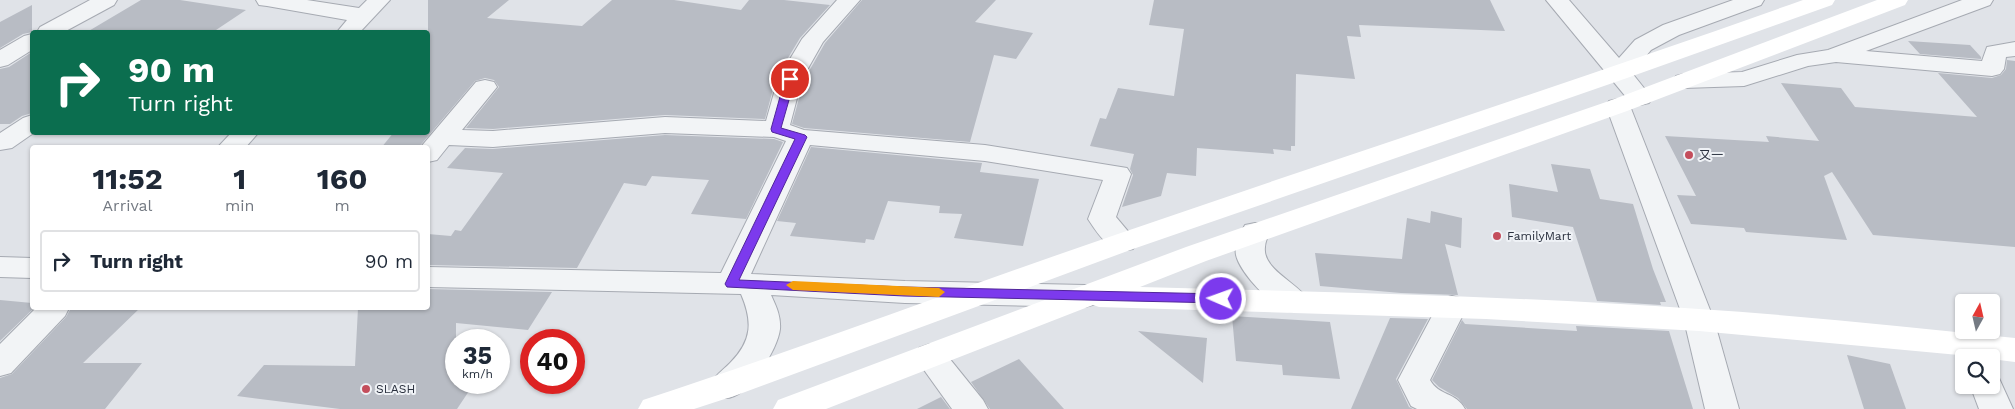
<!DOCTYPE html>
<meta charset="utf-8">
<style>
body{margin:0;font-family:"Work Sans","Noto Sans JP",sans-serif;background:#f2f2f3;color:#1f2937;height:100vh;display:flex;flex-direction:column;font-size:19px;white-space:nowrap}
*{box-sizing:border-box;margin:0}
p{font-size:16px;color:#747a83}
.icon{flex:none;width:28px;height:28px;fill:none;stroke:currentColor;stroke-width:2;stroke-linecap:round;stroke-linejoin:round}
.map{position:relative;flex:1;overflow:hidden}
.drawer{position:absolute;left:30px;top:145px;width:400px;height:165px;display:flex;flex-direction:column;background:#fff;border-radius:5px;box-shadow:0 1px 4px #0004}
.drawer>*{flex:none}
.top-card{position:absolute;left:30px;top:30px;width:400px;height:105px;border-radius:5px;box-shadow:0 1px 4px #0004;background:#0b6e4f;color:#fff;overflow:hidden}
.needle{width:32px;rotate:8deg}
.fabs{position:absolute;left:1955px;top:294px;display:grid;gap:10px}
.fabs a{display:grid;place-items:center;width:45px;height:45px;border-radius:5px;background:#fff;box-shadow:0 1px 4px #0004;font-size:25px}
.speed{position:absolute;left:445px;top:329px;display:flex;gap:10px;font-size:25px;font-weight:700;text-align:center}
.speed>*{display:grid;place-content:center;width:65px;height:65px;border-radius:50%;background:#fff;box-shadow:0 1px 4px #0004;line-height:1}
.speed small{font-size:12px;font-weight:400}
.speed .limit{border:8px solid #d22;background:#fff;color:#111}
.pin{position:absolute;display:grid;place-items:center;width:42px;height:42px;color:#fff;margin:-21px;border:2px solid #fff;border-radius:50%;box-shadow:0 1px 5px #0007}
.me{position:absolute;width:55px;margin:-28px;rotate:272deg;stroke-linejoin:round;filter:drop-shadow(0 0 4px #0008)}
.turn{display:flex;align-items:center;gap:18px;height:105px;padding:0 15px;font-size:22px}
.turn .icon{width:65px;height:65px;stroke-width:2.5}
.turn b{display:block;font-size:35px;line-height:42px}
.eta{display:flex;justify-content:space-evenly;align-items:center;height:85px;text-align:center}
.eta b{font-size:30px;font-weight:700;line-height:35px}
ul{padding:0;list-style:none}
li{display:flex;align-items:center;gap:15px;height:62px;margin:0 10px 8px;padding:0 5px;border:2px solid #e0e1e3;border-radius:5px}
li div{flex:1}
li b{display:block;font-size:19px}
li em{font-style:normal}
.map>svg:first-child{display:block}
.building{fill:#b8bcc4}
.lines{fill:none;stroke-linecap:round;stroke-linejoin:round}
.street-casing{stroke:#a6aab2;stroke-width:2}
.street{fill:#f2f4f6;fill-rule:evenodd}
.secondary{fill:#fff;fill-rule:evenodd}
.route{fill:#7c3aed;stroke:#51269a}
.slow{fill:#f59e0b}
.poi-dot{fill:#c44e5c;stroke:#eff2f6;stroke-width:2}
.labels{text-anchor:middle;stroke-width:4;stroke-linejoin:round;paint-order:stroke}
.poi-label{font-size:12px;fill:#2a303e;stroke:#eff2f6;text-anchor:start}
</style>
<div class="map">
<svg width="2015" height="409" viewBox="0 0 2015 409">
<rect width="100%" height="100%" fill="#e0e3e8"/>
<g class="building">
<path d="M141 0H180L246 10 213 32H87Z"/>
<path d="M428 0H509L487 18 582 26 612 0H674L741 10 749 0H784L830 5 800 38 776 78 765 119 665 115 493 129 466 128 499 87 494 80 485 78 475 81 418 148H381L394 132H428Z"/>
<path d="M862 0H996L975 22 1033 33 1016 59 994 55 970 142 804 128 792 124 804 80 825 43Z"/>
<path d="M1154 0H1490L1505 31 1359 25 1361 37 1347 36 1355 79 1296 74 1295 146H1291V151L1273 149 1274 154 1197 148 1196 176 1167 173 1161 196 1122 207 1133 175 1130 169 1134 154 1090 146 1100 118 1106 119 1118 88 1174 96 1184 29 1149 25Z"/>
<path d="M32 5V32L23 34 0 48V22Z"/>
<path d="M1908 41 1970 45 1981 57V59L1920 54Z"/>
<path d="M32 52V113L22 116 10 124H0V69L9 67Z"/>
<path d="M2007 60 2015 61V247L1873 235 1832 172 1824 176 1847 240 1746 232 1744 228 1691 224 1677 195 1696 196 1665 136 1769 142 1766 136 1819 141 1781 83 1841 88 1855 107 1977 117 1938 73 1992 78 2001 75 2006 69Z"/>
<path d="M665 135 774 139 783 142 746 219 691 214 709 180 652 176 646 186 624 183 577 268 428 265V234L451 236 455 230 461 231 503 173 447 168 465 148 493 149Z"/>
<path d="M811 147 982 163 980 172 1039 179 1023 246 954 238 962 214 939 213 940 206 888 201 874 240 866 239 865 243 790 236 796 223 777 221Z"/>
<path d="M1551 164 1590 169 1600 199 1633 204 1653 269 1666 302H1660L1661 305 1597 301 1573 227 1512 217 1509 184 1558 192Z"/>
<path d="M1431 211 1462 218 1461 248 1445 244 1458 295 1401 293 1320 286 1315 253 1402 259 1407 218 1430 223Z"/>
<path d="M428 289 552 292 528 330 456 323V382H475L457 409H340L237 396 264 365 355 366 358 308H428Z"/>
<path d="M0 300 32 303 34 308 0 341Z"/>
<path d="M71 308H140L83 363H142L105 409H0V378L12 374 66 317Z"/>
<path d="M1232 316 1330 322 1340 379 1283 375 1282 365 1236 361Z"/>
<path d="M1390 318 1428 319 1396 379 1409 407 1413 409H1351Z"/>
<path d="M1462 320 1465 324 1577 331 1576 326 1669 331 1693 409H1467L1458 398 1439 387 1432 380Z"/>
<path d="M1138 331 1207 338 1203 383Z"/>
<path d="M1847 355 1890 364 1906 409H1864Z"/>
<path d="M1019 359 1064 409H990L971 382Z"/>
<path d="M941 397 950 409H917Z"/>
</g>
<g class="lines">
<defs>
<g id="street">
<path d="M90 0H117L114 5 64 32H37L40 27Z"/>
<path d="M256 0H307L359 8 367 0H390L360 32H337L347 20 267 6 259 5Z"/>
<path d="M837 0H860L823 42 802 79 790 125 804 130 985 145 1127 168 1131 174 1116 217 1137 242 1133 249C1111 255 1099 236 1088 219L1103 180 985 161 810 145 751 274 905 281 1085 285 1096 288 1100 296 1096 304 1085 307 905 303 771 295C776 306 781 316 780 329 778 349 748 399 725 398 721 398 717 396 713 395L709 386C714 376 722 371 730 363 752 341 753 322 741 294L428 287V267L721 273 786 141 774 137 665 133 493 147 449 145 437 160 428 162V148H420L476 82 485 80 494 82 497 87 462 130 493 131 665 117 766 121 778 79 802 39Z"/>
<path d="M1546 0H1569L1619 58 1635 40 1663 25 1733 0H1764L1761 5 1679 35 1651 50 1632 73 1652 98 1649 103 1640 105 1631 103Z"/>
<path d="M1962 0H1993L1990 5 1866 51 1982 61 1987 47 2015 42V56L2006 57 2004 69 2000 74 1992 76 1836 62 1808 66 1744 86 1684 88 1676 86 1672 81 1676 76 1684 74 1742 72 1797 55 1828 50Z"/>
<path d="M32 34V50L8 65 0 67V50L24 36Z"/>
<path d="M1618 99 1627 101 1630 106 1714 320 1739 409H1705L1684 320 1606 106 1609 101Z"/>
<path d="M32 115V132H35L12 148 0 150V133L23 118Z"/>
<path d="M232 132H259L245 148H217Z"/>
<path d="M1255 223 1265 225 1269 232C1268 237 1265 242 1265 247 1262 270 1299 283 1309 301L1305 309C1301 310 1297 312 1293 312 1275 311 1240 273 1236 255 1234 245 1240 234 1245 225Z"/>
<path d="M0 257 32 258V278L0 277Z"/>
<path d="M1452 296 1463 299 1467 307 1430 380C1439 396 1456 392 1465 409H1417L1411 406 1398 380 1441 299Z"/>
<path d="M36 308H69L65 316 11 373 0 376V344Z"/>
<path d="M930 344 941 348 983 400 988 409H952L914 356 919 348Z"/>
<path d="M1991 374 1998 376 2013 409H1979L1970 385H1991Z"/>
</g>
</defs>
<use href="#street" class="street-casing"/>
<use href="#street" class="street"/>
<g class="secondary">
<path d="M1803 0H1835L1832 5 1627 78 1133 249 737 395 694 409H638L643 400C802 348 957 289 1115 235 1344 156 1575 81 1803 0Z"/>
<path d="M1877 0H1908L1905 5 1627 111 1206 261 1140 287C1327 292 1513 296 1699 309 1805 316 1910 327 2015 338V362L1991 359V358L1699 331 1486 319 1099 307 1093 305 826 409H773L778 400 1186 247 1609 101Z"/>
</g>
</g>
<path class="route" d="M790 76 795 79 781 128 805 135 807 137 739 280 904 287 1221 294 1227 299 1221 303 904 296 727 287 725 284 795 139 772 132 771 129 785 79Z"/>
<path class="slow" d="M793 281 939 288 945 292 939 297 793 290 786 285Z"/>
<g class="poi-dot">
<circle cx="1689" cy="155" r="5"/>
<circle cx="1497" cy="236" r="5"/>
<circle cx="366" cy="389" r="5"/>
</g>
<g class="labels">
<g class="poi-label">
<text x="1699" y="159">又一</text>
<text x="1507" y="240">FamilyMart</text>
<text x="376" y="393">SLASH</text>
</g>
</g>
</svg>
<div class="fabs">
<a><svg class="needle" viewBox="-14 -14 28 28"><path d="M0-13l5 13h-10z" fill="#e53935"/><path d="M0 13l5-13h-10z" fill="#747a83"/></svg></a>
<a><svg class="icon" aria-label="search" viewBox="0 0 24 24"><circle cx="10" cy="10" r="6"/><path d="M15 15l6 6"/></svg></a>
</div>
<div class="speed"><div>35<small>km/h</small></div><div class="limit">40</div></div>
<div class="pin" style="left:790px;top:79px;background:#d93025"><svg class="icon" aria-label="arrive" viewBox="0 0 24 24"><path d="M6 21V4h12l-3 4 3 4H6"/></svg></div>
<svg class="me" style="left:1221px;top:299px" viewBox="-20 -20 40 40"><circle r="17" fill="#7c3aed" stroke="#fff" stroke-width="3"/><path d="M0-11L8 9 0 5-8 9z" fill="#fff"/></svg>
<div class="top-card">
<div class="turn"><svg class="icon" aria-label="right" viewBox="0 0 24 24"><path d="M7 20v-9h11M14 6l5 5-5 5"/></svg><div><b>90 m</b>Turn right</div></div>
</div>
<section class="drawer">
<div class="eta">
<div><b>11:52</b><p>Arrival</p></div>
<div><b>1</b><p>min</p></div>
<div><b>160</b><p>m</p></div>
</div>
<ul>
<li><svg class="icon" aria-label="right" viewBox="0 0 24 24"><path d="M7 20v-9h11M14 6l5 5-5 5"/></svg><div><b>Turn right</b></div><em>90 m</em></li>
</ul>
</section>
</div>
